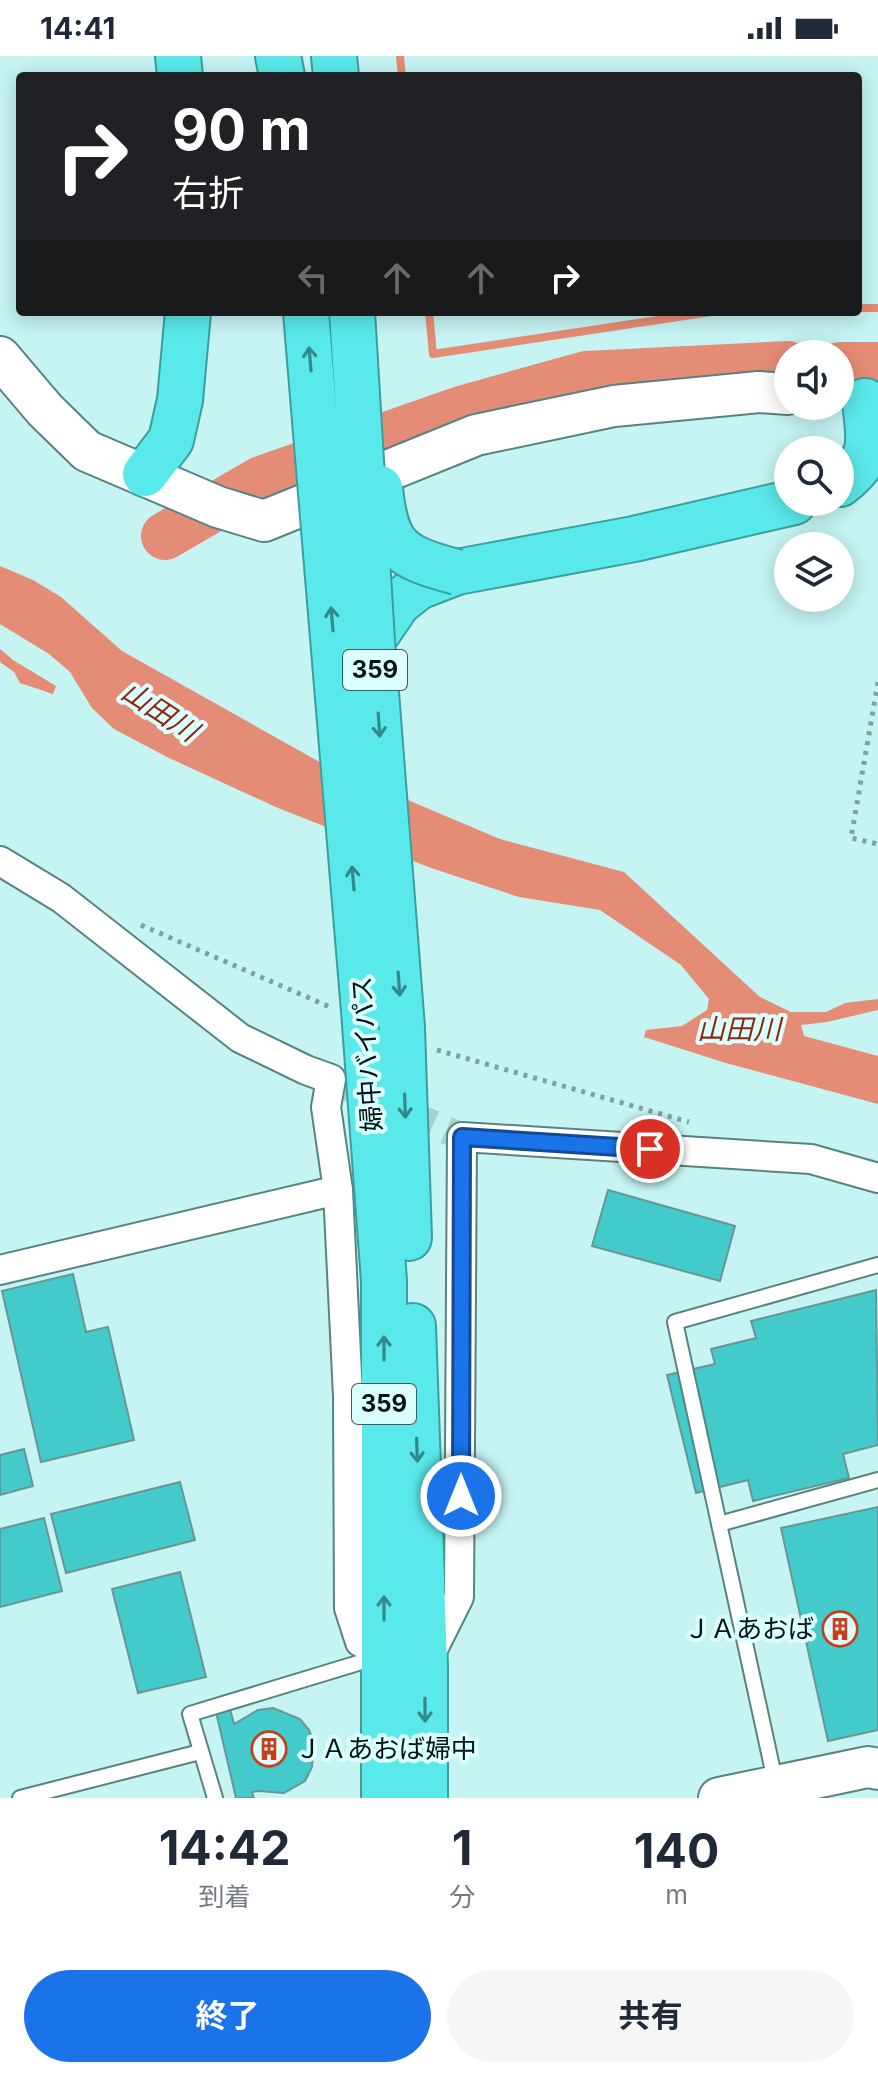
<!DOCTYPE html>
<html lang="ja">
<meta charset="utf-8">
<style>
body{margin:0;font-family:Inter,"Noto Sans JP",sans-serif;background:#f6f6f7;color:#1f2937;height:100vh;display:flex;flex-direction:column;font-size:30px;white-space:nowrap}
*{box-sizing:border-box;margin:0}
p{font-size:26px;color:#747a83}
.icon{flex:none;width:44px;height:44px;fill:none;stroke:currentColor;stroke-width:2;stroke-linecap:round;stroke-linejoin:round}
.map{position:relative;height:1742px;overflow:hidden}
.sheet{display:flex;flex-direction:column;background:#fff;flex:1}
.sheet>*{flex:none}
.guide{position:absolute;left:16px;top:16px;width:846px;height:244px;border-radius:8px;box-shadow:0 4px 20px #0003;background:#202124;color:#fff;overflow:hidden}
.fabs{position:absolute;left:774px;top:284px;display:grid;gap:16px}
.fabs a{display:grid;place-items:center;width:80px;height:80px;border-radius:50%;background:#fff;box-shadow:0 4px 20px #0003;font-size:40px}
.pin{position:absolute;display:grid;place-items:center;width:68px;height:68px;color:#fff;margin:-34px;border:4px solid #fff;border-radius:50%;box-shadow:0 2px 8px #0007}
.me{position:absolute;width:88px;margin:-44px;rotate:0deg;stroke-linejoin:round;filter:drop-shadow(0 0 6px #0008)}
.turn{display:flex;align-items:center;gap:28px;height:168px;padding:0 24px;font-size:36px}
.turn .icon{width:104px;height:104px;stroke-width:2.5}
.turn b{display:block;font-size:56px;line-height:68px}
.lanes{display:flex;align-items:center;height:76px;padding:0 24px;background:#0003;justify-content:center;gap:40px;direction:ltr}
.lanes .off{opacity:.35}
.eta{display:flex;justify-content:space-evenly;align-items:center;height:136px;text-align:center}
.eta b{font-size:48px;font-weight:700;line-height:56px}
.cta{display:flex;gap:16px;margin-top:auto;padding:16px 24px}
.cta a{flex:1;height:92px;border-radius:48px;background:#1a73e8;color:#fff;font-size:32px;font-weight:700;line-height:92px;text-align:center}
.cta a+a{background:#f6f6f7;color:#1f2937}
.status{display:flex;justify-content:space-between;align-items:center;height:56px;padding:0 40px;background:#fff;direction:ltr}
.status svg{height:22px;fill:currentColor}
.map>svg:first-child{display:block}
.water{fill:#e58c76}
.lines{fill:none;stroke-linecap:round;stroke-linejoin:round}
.stream{stroke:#e58c76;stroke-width:8}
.river{stroke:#e58c76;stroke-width:48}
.building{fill:#43cacb;stroke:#699595;stroke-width:2}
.street-tunnel{stroke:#a8d2d2;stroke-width:28;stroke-dasharray:28 14;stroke-linecap:butt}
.lane-casing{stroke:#588383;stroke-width:18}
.street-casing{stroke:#588383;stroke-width:32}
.secondary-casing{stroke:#588383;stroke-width:44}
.highway-casing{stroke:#3c9e9f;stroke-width:48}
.path{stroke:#7ea1a1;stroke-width:5;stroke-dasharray:4 6;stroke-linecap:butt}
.lane{stroke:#fff;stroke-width:14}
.street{stroke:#fff;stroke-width:28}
.secondary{stroke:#fff;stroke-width:40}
.highway{stroke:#5ae9ea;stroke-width:44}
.highway-bridge-casing{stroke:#3c9e9f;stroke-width:48;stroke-linecap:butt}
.highway-bridge{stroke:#5ae9ea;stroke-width:44}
.oneway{stroke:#33898a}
.route-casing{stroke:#114b97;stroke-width:20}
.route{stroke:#1a73e8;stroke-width:14}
.labels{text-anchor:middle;stroke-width:8;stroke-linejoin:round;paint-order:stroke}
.shield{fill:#dafffe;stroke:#445a5a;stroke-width:2}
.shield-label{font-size:24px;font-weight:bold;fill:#031314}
.street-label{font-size:26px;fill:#031314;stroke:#dafffe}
.poi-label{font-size:26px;fill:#031314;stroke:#dafffe;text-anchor:end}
.water-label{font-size:28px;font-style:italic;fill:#8f270c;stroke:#dafffe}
</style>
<div class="status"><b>14:41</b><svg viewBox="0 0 49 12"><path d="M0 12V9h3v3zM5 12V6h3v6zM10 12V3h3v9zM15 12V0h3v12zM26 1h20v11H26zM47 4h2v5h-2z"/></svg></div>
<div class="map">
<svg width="878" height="1742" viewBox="0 0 878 1742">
<rect width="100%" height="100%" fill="#c5f4f3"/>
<g class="water">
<path d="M0 510 33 524 61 541 122 595 325 709 500 783 624 816 760 941 791 956H826L845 947 878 943V954L827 966 801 969 804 980 878 1000V1048L726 1007 644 981 646 974 682 970 707 954 709 943 681 909 600 854 519 841 431 812 278 752 167 701 114 673 92 652 70 616 49 598 0 568Z"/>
<path d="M0 593 13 604 56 630 53 638 20 627 14 616 0 606Z"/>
</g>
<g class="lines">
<g class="stream">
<path d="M400 0 402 20"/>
<path d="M858 252H878"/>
<path d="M429 256 433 298 711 256"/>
</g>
<g class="river">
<path d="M840 310H878"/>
<path d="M165 480 261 424 464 353 586 319 788 309"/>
</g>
</g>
<g class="building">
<path d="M608 1134 735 1170 720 1225 592 1190Z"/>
<path d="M73 1218 86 1276 108 1271 134 1384 41 1406 2 1235Z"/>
<path d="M876 1234 878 1389 843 1398 849 1422 753 1445 748 1424 696 1437 667 1319 715 1308 711 1293 756 1282 751 1265Z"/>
<path d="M24 1393 33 1430 0 1439V1399Z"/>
<path d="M180 1426 195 1484 66 1517 51 1458Z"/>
<path d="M878 1451V1674L828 1685 781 1472Z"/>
<path d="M44 1462 62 1535 0 1551V1473Z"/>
<path d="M180 1516 206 1621 138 1637 112 1533Z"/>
<path d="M273 1652 300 1663 309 1674 314 1686 312 1711 305 1725 284 1737 259 1735 252 1736 254 1742H236L216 1656 230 1653 234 1668 258 1654Z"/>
</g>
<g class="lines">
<path class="street-tunnel" d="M331 1023 462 1081"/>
<defs>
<g id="lane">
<path d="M719 1468 878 1424"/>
<path d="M776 1729 675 1266 878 1209"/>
<path d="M20 1742 200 1696"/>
<path d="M215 1742 190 1658 378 1601"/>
</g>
<g id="street">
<path d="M0 805 61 842 240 982 306 1014 331 1023 326 1051 338 1134 348 1340 349 1552 360 1586 384 1599"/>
<path d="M0 1214 338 1134"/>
<path d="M429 1601 459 1541 462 1081 811 1103 878 1122"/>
</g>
<g id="secondary">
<path d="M0 301 45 354 87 395 218 451 264 465 476 379 614 350 759 336 788 338"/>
<path d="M719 1742 868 1711 878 1713"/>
</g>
<g id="highway">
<path d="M178 0 180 20"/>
<path d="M278 0 282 20"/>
<path d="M334 0 336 20"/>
<path d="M145 418 171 384 180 344 188 256"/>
<path d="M840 428C876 400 869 386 865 345"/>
<path d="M372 585 398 547 418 531 457 516 634 483 794 446"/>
<path d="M364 955 384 1225V1742"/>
<path d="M402 972 409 1182"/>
<path d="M413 1270 425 1610V1742"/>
</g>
</defs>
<use href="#lane" class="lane-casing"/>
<use href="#street" class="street-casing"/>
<use href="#secondary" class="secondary-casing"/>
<use href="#highway" class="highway-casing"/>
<g class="path">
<path d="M878 626 851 782 878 788"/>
<path d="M141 869 330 951"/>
<path d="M437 994 689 1066"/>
</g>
<use href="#lane" class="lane"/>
<use href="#street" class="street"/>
<use href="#secondary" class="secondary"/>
<use href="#highway" class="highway"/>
<defs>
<g id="highway-bridge">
<path d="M306 256 364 955"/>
<path d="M352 256 372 585 402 972"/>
<path d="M380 432C386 493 400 501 457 516"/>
</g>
</defs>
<use href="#highway-bridge" class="highway-bridge-casing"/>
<use href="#highway-bridge" class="highway-bridge"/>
</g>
<defs><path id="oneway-shaft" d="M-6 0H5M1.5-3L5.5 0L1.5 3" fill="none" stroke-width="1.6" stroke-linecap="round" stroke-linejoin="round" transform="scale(2)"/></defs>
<g class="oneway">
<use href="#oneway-shaft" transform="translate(310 303) rotate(-95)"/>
<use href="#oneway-shaft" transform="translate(332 563) rotate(-95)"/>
<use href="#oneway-shaft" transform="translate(379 669) rotate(86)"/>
<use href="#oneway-shaft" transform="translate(353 822) rotate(-95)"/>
<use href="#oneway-shaft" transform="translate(399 928) rotate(86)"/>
<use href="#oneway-shaft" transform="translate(405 1050) rotate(88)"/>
<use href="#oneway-shaft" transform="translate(384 1292) rotate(-90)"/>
<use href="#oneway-shaft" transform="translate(417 1394) rotate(88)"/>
<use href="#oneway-shaft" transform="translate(384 1552) rotate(-90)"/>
<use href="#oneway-shaft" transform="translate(425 1654) rotate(90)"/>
</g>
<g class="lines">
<defs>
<path id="route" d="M461 1440 462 1081 650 1093"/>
</defs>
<use href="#route" class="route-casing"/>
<use href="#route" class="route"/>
</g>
<defs>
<symbol id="building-ring" viewBox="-11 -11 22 22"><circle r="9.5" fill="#dafffe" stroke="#c83e1c" stroke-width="1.5"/><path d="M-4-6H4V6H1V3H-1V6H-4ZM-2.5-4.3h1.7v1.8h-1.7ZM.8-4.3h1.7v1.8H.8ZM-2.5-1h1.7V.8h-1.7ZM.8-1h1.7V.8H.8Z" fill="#c83e1c"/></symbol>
</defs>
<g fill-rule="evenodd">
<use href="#building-ring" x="820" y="1553" width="40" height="40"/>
<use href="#building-ring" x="249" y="1673" width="40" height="40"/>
</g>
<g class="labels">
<g class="shield">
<rect x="343" y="594" width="64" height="40" rx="6"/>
<rect x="352" y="1328" width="64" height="40" rx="6"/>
</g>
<g class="shield-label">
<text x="375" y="622">359</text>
<text x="384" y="1356">359</text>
</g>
<g class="street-label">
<text transform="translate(367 998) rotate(-94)" y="9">婦中バイパス</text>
</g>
<g class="poi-label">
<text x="814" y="1582">ＪＡあおば</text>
<text x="295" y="1702" text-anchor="start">ＪＡあおば婦中</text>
</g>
<g class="water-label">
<text transform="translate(160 655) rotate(33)" y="10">山田川</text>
<text x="739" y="983">山田川</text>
</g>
</g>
</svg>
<div class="fabs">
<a><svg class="icon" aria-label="sound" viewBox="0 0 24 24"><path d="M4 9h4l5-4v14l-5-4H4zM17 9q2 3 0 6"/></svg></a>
<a><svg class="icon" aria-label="search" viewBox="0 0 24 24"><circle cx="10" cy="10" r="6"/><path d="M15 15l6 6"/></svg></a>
<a><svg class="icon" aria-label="layers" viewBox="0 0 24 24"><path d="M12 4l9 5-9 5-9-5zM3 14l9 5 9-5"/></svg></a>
</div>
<div class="pin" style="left:650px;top:1093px;background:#d93025"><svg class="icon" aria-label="arrive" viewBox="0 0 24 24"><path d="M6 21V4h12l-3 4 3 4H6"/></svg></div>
<svg class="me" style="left:461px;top:1440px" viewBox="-20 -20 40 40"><circle r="17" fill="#1a73e8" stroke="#fff" stroke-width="3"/><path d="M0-11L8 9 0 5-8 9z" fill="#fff"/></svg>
<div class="guide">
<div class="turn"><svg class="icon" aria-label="right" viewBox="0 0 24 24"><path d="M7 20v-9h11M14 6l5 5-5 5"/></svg><div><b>90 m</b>右折</div></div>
<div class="lanes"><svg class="icon off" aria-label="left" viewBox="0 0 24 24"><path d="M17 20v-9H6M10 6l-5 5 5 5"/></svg><svg class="icon off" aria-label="ahead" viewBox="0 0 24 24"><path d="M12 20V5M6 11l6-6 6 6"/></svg><svg class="icon off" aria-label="ahead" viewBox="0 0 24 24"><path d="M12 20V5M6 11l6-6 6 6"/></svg><svg class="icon" aria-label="right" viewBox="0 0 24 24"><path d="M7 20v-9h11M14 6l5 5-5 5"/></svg></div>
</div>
</div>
<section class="sheet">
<div class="eta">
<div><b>14:42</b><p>到着</p></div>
<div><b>1</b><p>分</p></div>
<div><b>140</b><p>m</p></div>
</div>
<div class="cta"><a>終了</a><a>共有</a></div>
</section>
